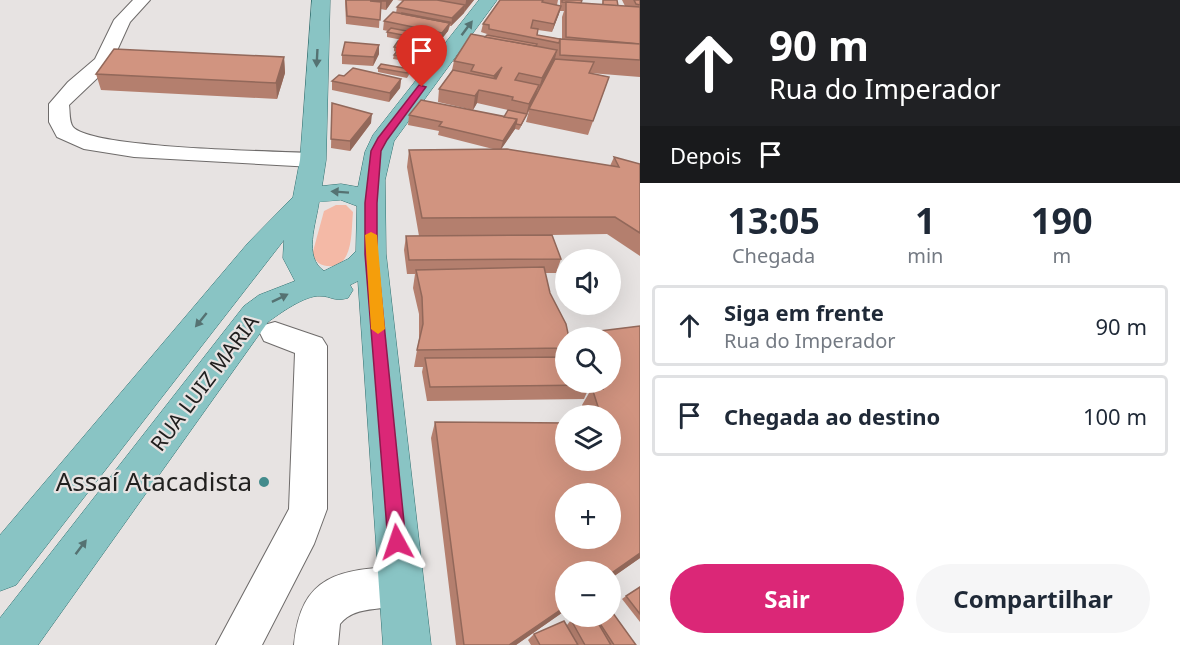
<!DOCTYPE html>
<html lang="pt">
<meta charset="utf-8">
<style>
body{margin:0;font-family:"Noto Sans",sans-serif;background:#f6f6f7;color:#1f2937;height:100vh;display:flex;flex-direction:column;font-size:22px;white-space:nowrap}
*{box-sizing:border-box;margin:0}
p{font-size:20px;color:#747a83}
.icon{flex:none;width:33px;height:33px;fill:none;stroke:currentColor;stroke-width:2;stroke-linecap:round;stroke-linejoin:round}
.map{position:relative;flex:1;overflow:hidden}
.side{display:flex;flex-direction:column;background:#fff;width:540px}
.side>*{flex:none}
.hud{background:#202124;color:#fff;overflow:hidden}
.fabs{position:absolute;left:555px;top:249px;display:grid;gap:12px}
.fabs a{display:grid;place-items:center;width:66px;height:66px;border-radius:50%;background:#fff;box-shadow:0 6px 24px #0002;font-size:30px}
.pin{position:absolute;display:grid;place-items:center;width:51px;height:51px;color:#fff;margin:-62px -26px;border-radius:50% 50% 50% 0;rotate:-45deg;box-shadow:0 0 6px #0007}
.pin .icon{rotate:45deg}
.me{position:absolute;width:66px;margin:-33px;rotate:355deg;stroke-linejoin:round;filter:drop-shadow(0 0 4px #0008)}
.turn{display:flex;align-items:center;gap:21px;height:126px;padding:0 30px;font-size:27px}
.turn .icon{width:78px;height:78px;stroke-width:2.5}
.turn b{display:block;font-size:42px;line-height:51px}
.then{display:flex;align-items:center;height:57px;padding:0 30px;background:#0003;gap:12px;font-size:22px}
.eta{display:flex;justify-content:space-evenly;align-items:center;height:102px;text-align:center}
.eta b{font-size:36px;font-weight:700;line-height:42px}
.action{display:flex;gap:12px;margin-top:auto;padding:12px 30px}
.action a{flex:1;height:69px;border-radius:36px;background:#db2777;color:#fff;font-size:24px;font-weight:700;line-height:69px;text-align:center}
.action a+a{background:#f6f6f7;color:#1f2937}
ul{padding:0;list-style:none}
li{display:flex;align-items:center;gap:18px;height:81px;margin:0 12px 9px;padding:0 18px;border:3px solid #e0e1e3;border-radius:6px}
li div{flex:1}
li b{display:block;font-size:22px}
li em{font-style:normal}
main{display:flex;flex:1;min-height:0}
.map>svg:first-child{display:block}
.green{fill:#f4b9a6}
.lines{fill:none;stroke-linecap:round;stroke-linejoin:round}
.minor-casing{stroke:#6e6b6a;stroke-width:2}
.major-casing{stroke:#327171;stroke-width:1}
.minor{fill:#fff;fill-rule:evenodd}
.major{fill:#89c4c4;fill-rule:evenodd}
.wall{fill:#b47f6e;fill-rule:evenodd}
.shaded-wall{fill:#92685a}
.building{fill:#d19480;stroke:#92685a;stroke-width:1.5;fill-rule:evenodd}
.oneway{fill:#557272}
.route{fill:#db2777;stroke:#8e194d;stroke-width:1.5}
.slow{fill:#f59e0b}
.poi-dot{fill:#438b8c;stroke:#e7e3e2;stroke-width:2}
.labels{text-anchor:middle;stroke-width:4.5;stroke-linejoin:round;paint-order:stroke}
.street-label{font-size:21px;fill:#21201f;stroke:#e7e3e2}
.near-poi-label{font-size:26px;fill:#21201f;stroke:#e7e3e2;text-anchor:end}
</style>
<main>
<div class="map">
<svg width="640" height="645" viewBox="0 0 640 645">
<rect width="100%" height="100%" fill="#e7e3e2"/>
<path class="green" d="M336 205H346L353 212C351 231 354 269 327 266 319 265 316 261 312 255L324 211Z"/>
<g class="lines">
<defs>
<g id="minor">
<path d="M133 0H150L130 22 110 66 69 105C70 111 69 122 73 127 93 149 275 151 313 153L321 155 324 160 321 165 313 167 134 157 84 149 57 137 49 122V104L68 82 95 59 114 20Z"/>
<path d="M275 322 322 338 327 346V509L314 544 262 645H216L289 509 295 353 264 341 260 333 264 325Z"/>
<path d="M401 566 416 572 422 587 416 602C391 612 356 603 340 624L338 645H294C301 574 339 570 401 566Z"/>
</g>
<path id="major" d="M312 0H330L326 160 322 186 341 184 358 187 365 152 373 135 479 0H497L394 141 385 180 386 254 431 645H383L358 281 350 285 353 290 348 298C333 302 332 296 320 296 305 295 279 314 268 322L38 645H0V618L244 306 259 295 295 281 283 258 284 240 16 585 0 591V535L248 243 293 197 300 160ZM341 200 357 206 356 251 348 259 324 271C303 257 316 224 319 202Z"/>
</defs>
<use href="#minor" class="minor-casing"/>
<use href="#major" class="major-casing"/>
<use href="#minor" class="minor"/>
<use href="#major" class="major"/>
</g>
<g class="wall">
<path d="M345 0H393L386 10 380 9 379 28 346 24Z"/>
<path d="M397 0H474L464 13 451 26H450L448 31 440 41 431 39 428 45 387 37V32L388 31 383 30 384 21 396 13 397 7 403 1Z"/>
<path d="M500 0H558L557 5 560 6V0H582L581 3 602 5 603 0 618 6H625L622 0H640V77L590 73 609 77 588 135 526 122 529 111 519 130 515 129 501 149 610 166 614 157 640 164V256L607 234 552 235 561 259 556 273H545L550 293 566 338V382H610V338H574L576 334 640 326V558L610 579V572H566V610L516 645H456L431 438 435 422 566 460 610 416H586L582 405 589 393 588 390 584 399 427 401 422 372 423 367H414L419 339V314L413 288 415 274H407L404 250 406 236H419L407 167 409 150 493 149 438 135 439 131 408 125 409 115 504 117 508 110 477 103 473 110 438 102 439 89 452 70 454 61 488 35 487 34 481 32 483 24ZM560 11H564L562 17V39L537 35 538 30 552 32Z"/>
<path d="M394 47 431 52 427 58 424 64 393 59 394 55 396 52 394 51Z"/>
<path d="M379 54 373 66 342 64V55Z"/>
<path d="M284 57 285 73 277 99 101 90 96 74Z"/>
<path d="M378 68 410 73 407 78 378 72Z"/>
<path d="M344 76 401 79 400 88 389 102 332 90V81Z"/>
<path d="M332 103 371 123 350 151 331 148Z"/>
<path d="M640 587V622L622 599 626 596Z"/>
<path d="M610 616 636 645H531L528 640 534 634 567 625 571 620Z"/>
</g>
<g class="shaded-wall">
<path d="M387 0H393L386 10V1Z"/>
<path d="M466 0H474L464 12 466 1Z"/>
<path d="M465 5 464 13 451 26 452 18Z"/>
<path d="M561 6 559 14 552 32 554 24Z"/>
<path d="M450 22 448 31 440 41 442 33Z"/>
<path d="M379 45V54L373 66 374 57Z"/>
<path d="M557 50 554 63 538 91 542 78Z"/>
<path d="M284 57 285 73 277 99 276 83Z"/>
<path d="M502 67 491 89 494 76Z"/>
<path d="M401 79 400 88 389 102 390 93Z"/>
<path d="M539 85 535 98 519 130 521 125 526 115 529 104Z"/>
<path d="M479 90 477 103 473 110 475 96Z"/>
<path d="M372 114 371 123 350 151V141Z"/>
<path d="M517 119 515 129 500 151 503 141Z"/>
<path d="M640 553V558L610 579V574Z"/>
<path d="M566 606V610L516 645H509Z"/>
</g>
<g class="building">
<path d="M346 0H387L386 1H370L381 2 380 20 347 16Z"/>
<path d="M404 0H437L465 5 452 18 397 7Z"/>
<path d="M500 0H543L542 2 561 6 554 24 533 20 531 28 538 29 537 35 560 39 559 43 489 29V25L483 24Z"/>
<path d="M562 0H582L581 3 562 2Z"/>
<path d="M603 0H617L618 6 603 5Z"/>
<path d="M634 0H640V5L636 4Z"/>
<path d="M566 2 640 7V44L566 37Z"/>
<path d="M393 12 450 23 442 33 384 21Z"/>
<path d="M402 13 450 22V23L402 14Z"/>
<path d="M391 28 432 36 428 40 387 32Z"/>
<path d="M471 34 557 50 542 78 519 73 515 80 539 85 529 104 512 100 513 97 479 90 475 96 439 89 453 70 496 79 502 67 494 76 471 71 474 65 454 61Z"/>
<path d="M487 35 537 44 536 46 485 37Z"/>
<path d="M560 39 640 44V60L560 55Z"/>
<path d="M398 41 432 47 428 53 394 47Z"/>
<path d="M345 42 379 45 374 57 342 55Z"/>
<path d="M114 49 284 57 276 83 96 74Z"/>
<path d="M397 51 427 55 425 60 394 55Z"/>
<path d="M555 59 594 62 589 73 609 77 593 121 529 109Z"/>
<path d="M381 64 410 69 407 73 378 68Z"/>
<path d="M353 68 401 79 390 93 332 81 339 75 344 76Z"/>
<path d="M421 100 517 119 503 141 439 126 442 122 409 115Z"/>
<path d="M332 103 372 114 350 141 331 139Z"/>
<path d="M508 110 527 114 521 125 516 124 517 119 504 117Z"/>
<path d="M507 149 619 167 614 157 640 164V233L615 217 422 218 409 150Z"/>
<path d="M552 235 561 259 409 260 406 236Z"/>
<path d="M544 267 550 293 566 324 569 338H566V348L417 350 423 324 422 297 416 270Z"/>
<path d="M640 326V553L610 574V572H566V606L509 645H464L435 422 566 423V460H610V416H601L592 388 603 389 600 382H610V338H577L576 334ZM566 494H610V538H566Z"/>
<path d="M566 357V382H590L591 385 430 387 425 358Z"/>
<path d="M640 587V614L626 596Z"/>
<path d="M610 609 636 645H614L595 616H610Z"/>
<path d="M581 616H594L611 645H585L571 620Z"/>
<path d="M564 621 578 645H540L534 634Z"/>
</g>
<defs><path id="oneway-solid" d="M-6-.8H1V-3.2L6.5 0L1 3.2V.8H-6Z" transform="scale(1.5)"/></defs>
<g class="oneway">
<use href="#oneway-solid" transform="translate(467 28) rotate(-53)"/>
<use href="#oneway-solid" transform="translate(317 58) rotate(93)"/>
<use href="#oneway-solid" transform="translate(340 192) rotate(-176)"/>
<use href="#oneway-solid" transform="translate(280 298) rotate(-26)"/>
<use href="#oneway-solid" transform="translate(201 320) rotate(129)"/>
<use href="#oneway-solid" transform="translate(81 547) rotate(-53)"/>
</g>
<path class="route" d="M419 85 426 87 387 140 381 151 377 203V254L406 542 403 548 397 551 391 548 388 542 365 254V203L371 151 378 138Z"/>
<path class="slow" d="M371 232 377 235 385 329 378 334 371 329 365 235Z"/>
<circle class="poi-dot" cx="264" cy="482" r="6"/>
<g class="labels">
<g class="street-label">
<text transform="translate(205 383) rotate(-53)" y="7">RUA LUIZ MARIA</text>
</g>
<g class="near-poi-label">
<text x="252" y="491">Assaí Atacadista</text>
</g>
</g>
</svg>
<div class="fabs">
<a><svg class="icon" aria-label="sound" viewBox="0 0 24 24"><path d="M4 9h4l5-4v14l-5-4H4zM17 9q2 3 0 6"/></svg></a>
<a><svg class="icon" aria-label="search" viewBox="0 0 24 24"><circle cx="10" cy="10" r="6"/><path d="M15 15l6 6"/></svg></a>
<a><svg class="icon" aria-label="layers" viewBox="0 0 24 24"><path d="M12 4l9 5-9 5-9-5zM3 14l9 5 9-5"/></svg></a>
<a>+</a>
<a>−</a>
</div>
<div class="pin" style="left:422px;top:87px;background:#d93025"><svg class="icon" aria-label="arrive" viewBox="0 0 24 24"><path d="M6 21V4h12l-3 4 3 4H6"/></svg></div>
<svg class="me" style="left:397px;top:542px" viewBox="-20 -20 40 40"><path d="M0-17L14 15 0 8-14 15z" fill="#db2777" stroke="#fff" stroke-width="4"/></svg>
</div>
<section class="side">
<div class="hud">
<div class="turn"><svg class="icon" aria-label="ahead" viewBox="0 0 24 24"><path d="M12 20V5M6 11l6-6 6 6"/></svg><div><b>90 m</b>Rua do Imperador</div></div>
<div class="then">Depois<svg class="icon" aria-label="arrive" viewBox="0 0 24 24"><path d="M6 21V4h12l-3 4 3 4H6"/></svg></div>
</div>
<div class="eta">
<div><b>13:05</b><p>Chegada</p></div>
<div><b>1</b><p>min</p></div>
<div><b>190</b><p>m</p></div>
</div>
<ul>
<li><svg class="icon" aria-label="ahead" viewBox="0 0 24 24"><path d="M12 20V5M6 11l6-6 6 6"/></svg><div><b>Siga em frente</b><p>Rua do Imperador</p></div><em>90 m</em></li>
<li><svg class="icon" aria-label="arrive" viewBox="0 0 24 24"><path d="M6 21V4h12l-3 4 3 4H6"/></svg><div><b>Chegada ao destino</b></div><em>100 m</em></li>
</ul>
<div class="action"><a>Sair</a><a>Compartilhar</a></div>
</section>
</main>
